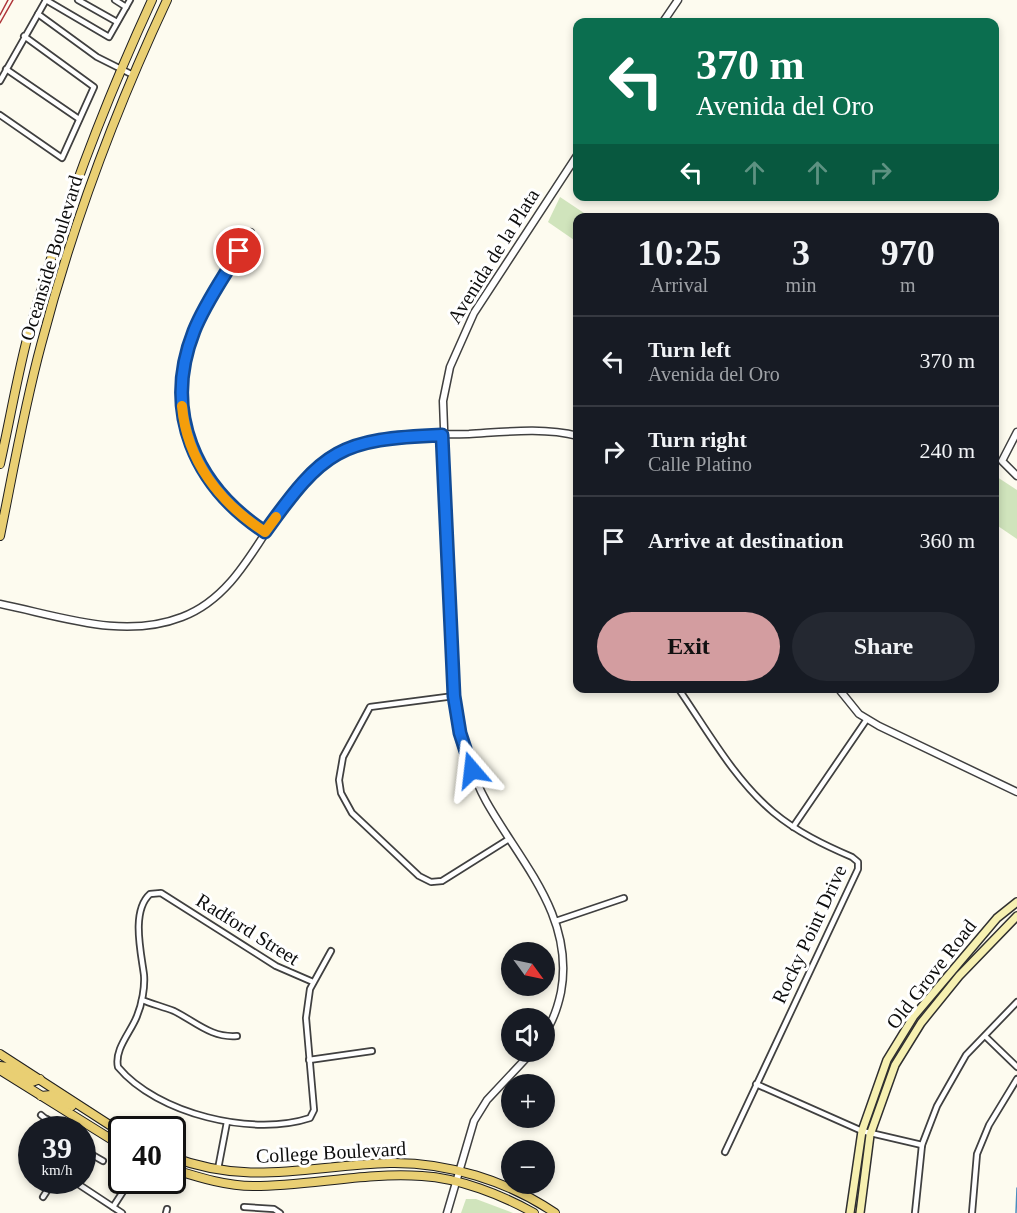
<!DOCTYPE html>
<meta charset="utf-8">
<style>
body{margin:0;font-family:"Times New Roman",serif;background:#242831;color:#f1f3f6;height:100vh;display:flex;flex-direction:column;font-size:22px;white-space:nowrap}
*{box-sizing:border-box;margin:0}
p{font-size:20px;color:#9ea1a6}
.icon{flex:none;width:33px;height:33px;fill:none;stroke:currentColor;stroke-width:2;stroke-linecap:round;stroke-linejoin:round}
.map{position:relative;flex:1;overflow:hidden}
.panel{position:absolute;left:573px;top:213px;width:426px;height:480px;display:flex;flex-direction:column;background:#171b24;border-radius:12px;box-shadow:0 3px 9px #0003}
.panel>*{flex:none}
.banner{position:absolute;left:573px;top:18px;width:426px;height:183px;border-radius:12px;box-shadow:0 3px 9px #0003;background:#0b6e4f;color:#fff;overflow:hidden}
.needle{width:39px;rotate:123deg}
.buttons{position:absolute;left:501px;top:942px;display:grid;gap:12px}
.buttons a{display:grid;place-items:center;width:54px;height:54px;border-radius:50%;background:#171b24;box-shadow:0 3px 9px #0003;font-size:30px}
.speed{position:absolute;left:18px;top:1116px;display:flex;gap:12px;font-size:30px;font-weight:700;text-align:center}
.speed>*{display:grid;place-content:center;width:78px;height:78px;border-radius:50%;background:#171b24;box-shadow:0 3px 9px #0003;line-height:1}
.speed small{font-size:15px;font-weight:400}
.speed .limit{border:3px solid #111;border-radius:9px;background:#fff;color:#111}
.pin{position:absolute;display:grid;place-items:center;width:51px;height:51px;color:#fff;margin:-26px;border:3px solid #fff;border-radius:50%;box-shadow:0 2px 6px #0007}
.me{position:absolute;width:66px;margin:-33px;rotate:343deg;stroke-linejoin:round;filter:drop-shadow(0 0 4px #0008)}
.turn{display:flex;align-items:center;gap:21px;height:126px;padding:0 24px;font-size:27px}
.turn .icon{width:78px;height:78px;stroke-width:2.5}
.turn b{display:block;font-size:42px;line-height:51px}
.lanes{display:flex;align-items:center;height:57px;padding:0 24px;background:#0003;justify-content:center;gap:30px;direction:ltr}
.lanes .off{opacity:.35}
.eta{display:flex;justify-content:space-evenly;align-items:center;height:102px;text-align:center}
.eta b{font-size:36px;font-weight:600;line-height:42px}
.action{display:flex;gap:12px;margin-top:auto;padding:12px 24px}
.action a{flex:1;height:69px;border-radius:36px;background:#d39da0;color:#111;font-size:24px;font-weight:600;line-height:69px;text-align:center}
.action a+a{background:#242831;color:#f1f3f6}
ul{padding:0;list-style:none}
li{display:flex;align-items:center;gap:18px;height:90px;padding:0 24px;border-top:2px solid #363941}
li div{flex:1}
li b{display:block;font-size:22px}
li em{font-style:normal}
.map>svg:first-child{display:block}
.green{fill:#d0e4bc}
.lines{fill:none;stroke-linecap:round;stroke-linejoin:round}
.stream{stroke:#488dbe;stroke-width:1.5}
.minor-casing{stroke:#404040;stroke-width:8}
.tertiary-casing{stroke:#404040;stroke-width:9}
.secondary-casing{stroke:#2f2f2f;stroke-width:10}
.primary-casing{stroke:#1e1e1e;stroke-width:10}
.minor{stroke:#fff;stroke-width:4.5}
.tertiary{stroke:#fff;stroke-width:6}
.secondary{stroke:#f6f0b1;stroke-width:7}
.primary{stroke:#e9cf73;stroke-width:8}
.tram{stroke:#ae3438;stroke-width:1.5}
.rail{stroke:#ae3438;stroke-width:1.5}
.route-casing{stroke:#114b97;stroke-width:15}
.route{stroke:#1a73e8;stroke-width:10}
.slow{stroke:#f59e0b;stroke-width:10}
.labels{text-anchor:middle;stroke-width:6;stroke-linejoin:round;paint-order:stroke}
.street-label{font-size:20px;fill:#0d0d0d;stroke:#fff}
</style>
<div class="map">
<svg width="1017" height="1213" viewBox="0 0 1017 1213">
<rect width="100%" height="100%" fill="#fdfbef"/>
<g class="green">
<path d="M560 197 590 217 578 218 577 242 548 222Z"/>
<path d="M994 475 1017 490V539L995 524Z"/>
<path d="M466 1199H476L513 1213H461Z"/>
</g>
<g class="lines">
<path class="stream" d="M1016 1213 1017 1188"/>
<defs>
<g id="minor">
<path d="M46 0 109 37 130 0"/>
<path d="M78 0 117 22"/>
<path d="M115 0 126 7"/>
<path d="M38 14 97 57 133 75"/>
<path d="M6 69 79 119"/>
<path d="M0 81 46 0"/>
<path d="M0 115 62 158 94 87 24 36"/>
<path d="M251 232C231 264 207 296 194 331 163 412 195 487 265 532"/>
<path d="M678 688C707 730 734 779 773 812 797 832 824 845 852 857L858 862V869L725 1152"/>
<path d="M454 696 370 707 343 757 339 780 341 793 352 813 419 876 431 882 442 881 509 839"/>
<path d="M793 827 867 719"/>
<path d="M556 921 624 898"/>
<path d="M313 982 276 966 161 893 150 894C131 911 141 952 144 975 145 987 142 1004 137 1016 131 1032 114 1049 118 1067 157 1114 253 1137 310 1118L314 1110 306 1018 310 989 331 951"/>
<path d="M142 1000C152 1004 164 1007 174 1011 196 1022 211 1038 237 1036"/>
<path d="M985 1036 1017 1067"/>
<path d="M309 1060 372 1051"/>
<path d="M756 1084 862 1131 922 1145"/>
<path d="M41 1115 59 1130"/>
<path d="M41 1130 47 1119"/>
<path d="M82 1149 103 1161"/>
<path d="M24 1156 32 1144"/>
<path d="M218 1169 227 1122"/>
<path d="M72 1180 122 1213"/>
<path d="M43 1197 54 1180"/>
<path d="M113 1207 126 1187"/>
<path d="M244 1207 274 1209 280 1213"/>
<path d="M166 1213 167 1209"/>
<path d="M915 1213 922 1145 937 1106 966 1055 1017 1002"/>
<path d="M972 1213 977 1154 989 1125 1017 1079"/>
</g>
<g id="tertiary">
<path d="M663 22 678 0"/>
<path d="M1017 432 1002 461 1017 476"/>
<path d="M0 604C60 616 123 640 182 617 238 596 260 533 295 490 309 472 330 454 352 446 389 432 430 435 469 434 504 432 543 427 578 436"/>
<path d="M838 688 859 714 879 726 1017 792"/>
<path d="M544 1034C553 1022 558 1006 561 992 575 916 520 862 486 801 468 768 460 733 454 696L443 401 450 367 474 313 578 154"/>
<path d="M447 1213 474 1121 487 1100 532 1052"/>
</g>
<g id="secondary">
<path d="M850 1213 862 1131 887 1060 914 1016 997 918 1017 902"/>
<path d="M860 1213 870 1135 895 1065 921 1023 959 976 1017 916"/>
</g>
<g id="primary">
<path d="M0 464C9 424 16 383 26 343 58 225 101 111 152 0"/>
<path d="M0 536C13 472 24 408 41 345 72 226 115 111 167 0"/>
<path d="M0 1054 122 1133"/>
<path d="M0 1066 8 1067 32 1082 40 1079"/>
<path d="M0 1070 122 1146"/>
<path d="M41 1096 51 1095 72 1106"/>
<path d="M172 1157C251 1187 311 1165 390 1163 447 1162 508 1181 555 1213"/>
<path d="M172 1169C198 1177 225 1186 253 1186 309 1186 365 1172 422 1176 459 1178 502 1195 534 1213"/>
</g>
</defs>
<use href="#minor" class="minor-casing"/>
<use href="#tertiary" class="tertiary-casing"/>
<use href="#secondary" class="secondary-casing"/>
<use href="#primary" class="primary-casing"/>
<use href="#minor" class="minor"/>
<use href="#tertiary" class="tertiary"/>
<use href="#secondary" class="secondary"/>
<use href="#primary" class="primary"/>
<path class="tram" d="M0 15 8 0"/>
<path class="rail" d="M0 23 13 0"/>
</g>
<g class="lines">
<defs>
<path id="route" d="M239 251C224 277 205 303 194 331 162 412 195 486 265 532 324 449 340 439 442 435L454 696 460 733 472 770"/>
</defs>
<use href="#route" class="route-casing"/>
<use href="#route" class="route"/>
<path class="slow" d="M182 406C187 461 220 503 265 532L276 517"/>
</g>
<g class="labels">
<g class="street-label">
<text transform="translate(493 256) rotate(-58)" y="7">Avenida de la Plata</text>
<text transform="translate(51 258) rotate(-73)" y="7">Oceanside Boulevard</text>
<text transform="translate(248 929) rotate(32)" y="7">Radford Street</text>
<text transform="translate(809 934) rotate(-65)" y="7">Rocky Point Drive</text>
<text transform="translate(931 974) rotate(-52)" y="7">Old Grove Road</text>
<text transform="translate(331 1152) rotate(-3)" y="7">College Boulevard</text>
</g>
</g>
</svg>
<div class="buttons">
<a><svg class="needle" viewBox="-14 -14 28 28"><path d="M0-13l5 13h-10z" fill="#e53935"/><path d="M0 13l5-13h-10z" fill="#9ea1a6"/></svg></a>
<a><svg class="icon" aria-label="sound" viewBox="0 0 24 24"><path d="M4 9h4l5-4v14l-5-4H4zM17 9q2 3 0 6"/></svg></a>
<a>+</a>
<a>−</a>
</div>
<div class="speed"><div>39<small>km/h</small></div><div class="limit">40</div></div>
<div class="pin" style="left:239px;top:251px;background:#d93025"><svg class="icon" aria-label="arrive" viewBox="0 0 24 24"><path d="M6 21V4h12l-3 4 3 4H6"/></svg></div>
<svg class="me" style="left:472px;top:770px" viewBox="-20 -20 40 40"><path d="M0-17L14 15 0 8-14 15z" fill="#1a73e8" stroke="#fff" stroke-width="4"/></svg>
<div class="banner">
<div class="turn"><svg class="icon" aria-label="left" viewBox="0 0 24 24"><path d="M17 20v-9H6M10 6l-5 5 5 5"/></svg><div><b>370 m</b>Avenida del Oro</div></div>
<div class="lanes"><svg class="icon" aria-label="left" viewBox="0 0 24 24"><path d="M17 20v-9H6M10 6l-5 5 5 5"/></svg><svg class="icon off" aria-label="ahead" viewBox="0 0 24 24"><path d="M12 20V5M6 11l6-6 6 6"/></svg><svg class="icon off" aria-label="ahead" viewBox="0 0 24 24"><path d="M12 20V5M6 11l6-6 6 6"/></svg><svg class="icon off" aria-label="right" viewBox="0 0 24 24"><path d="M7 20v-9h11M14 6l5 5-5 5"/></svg></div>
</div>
<section class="panel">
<div class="eta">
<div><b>10:25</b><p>Arrival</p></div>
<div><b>3</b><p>min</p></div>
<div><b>970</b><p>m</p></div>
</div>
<ul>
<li><svg class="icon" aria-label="left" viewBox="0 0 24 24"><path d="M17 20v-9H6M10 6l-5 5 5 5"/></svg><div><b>Turn left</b><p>Avenida del Oro</p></div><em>370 m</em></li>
<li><svg class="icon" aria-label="right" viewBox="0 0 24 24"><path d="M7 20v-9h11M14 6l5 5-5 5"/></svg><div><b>Turn right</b><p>Calle Platino</p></div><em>240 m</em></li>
<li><svg class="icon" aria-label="arrive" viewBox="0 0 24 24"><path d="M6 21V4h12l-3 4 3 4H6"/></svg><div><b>Arrive at destination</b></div><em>360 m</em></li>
</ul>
<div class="action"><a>Exit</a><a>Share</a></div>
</section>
</div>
